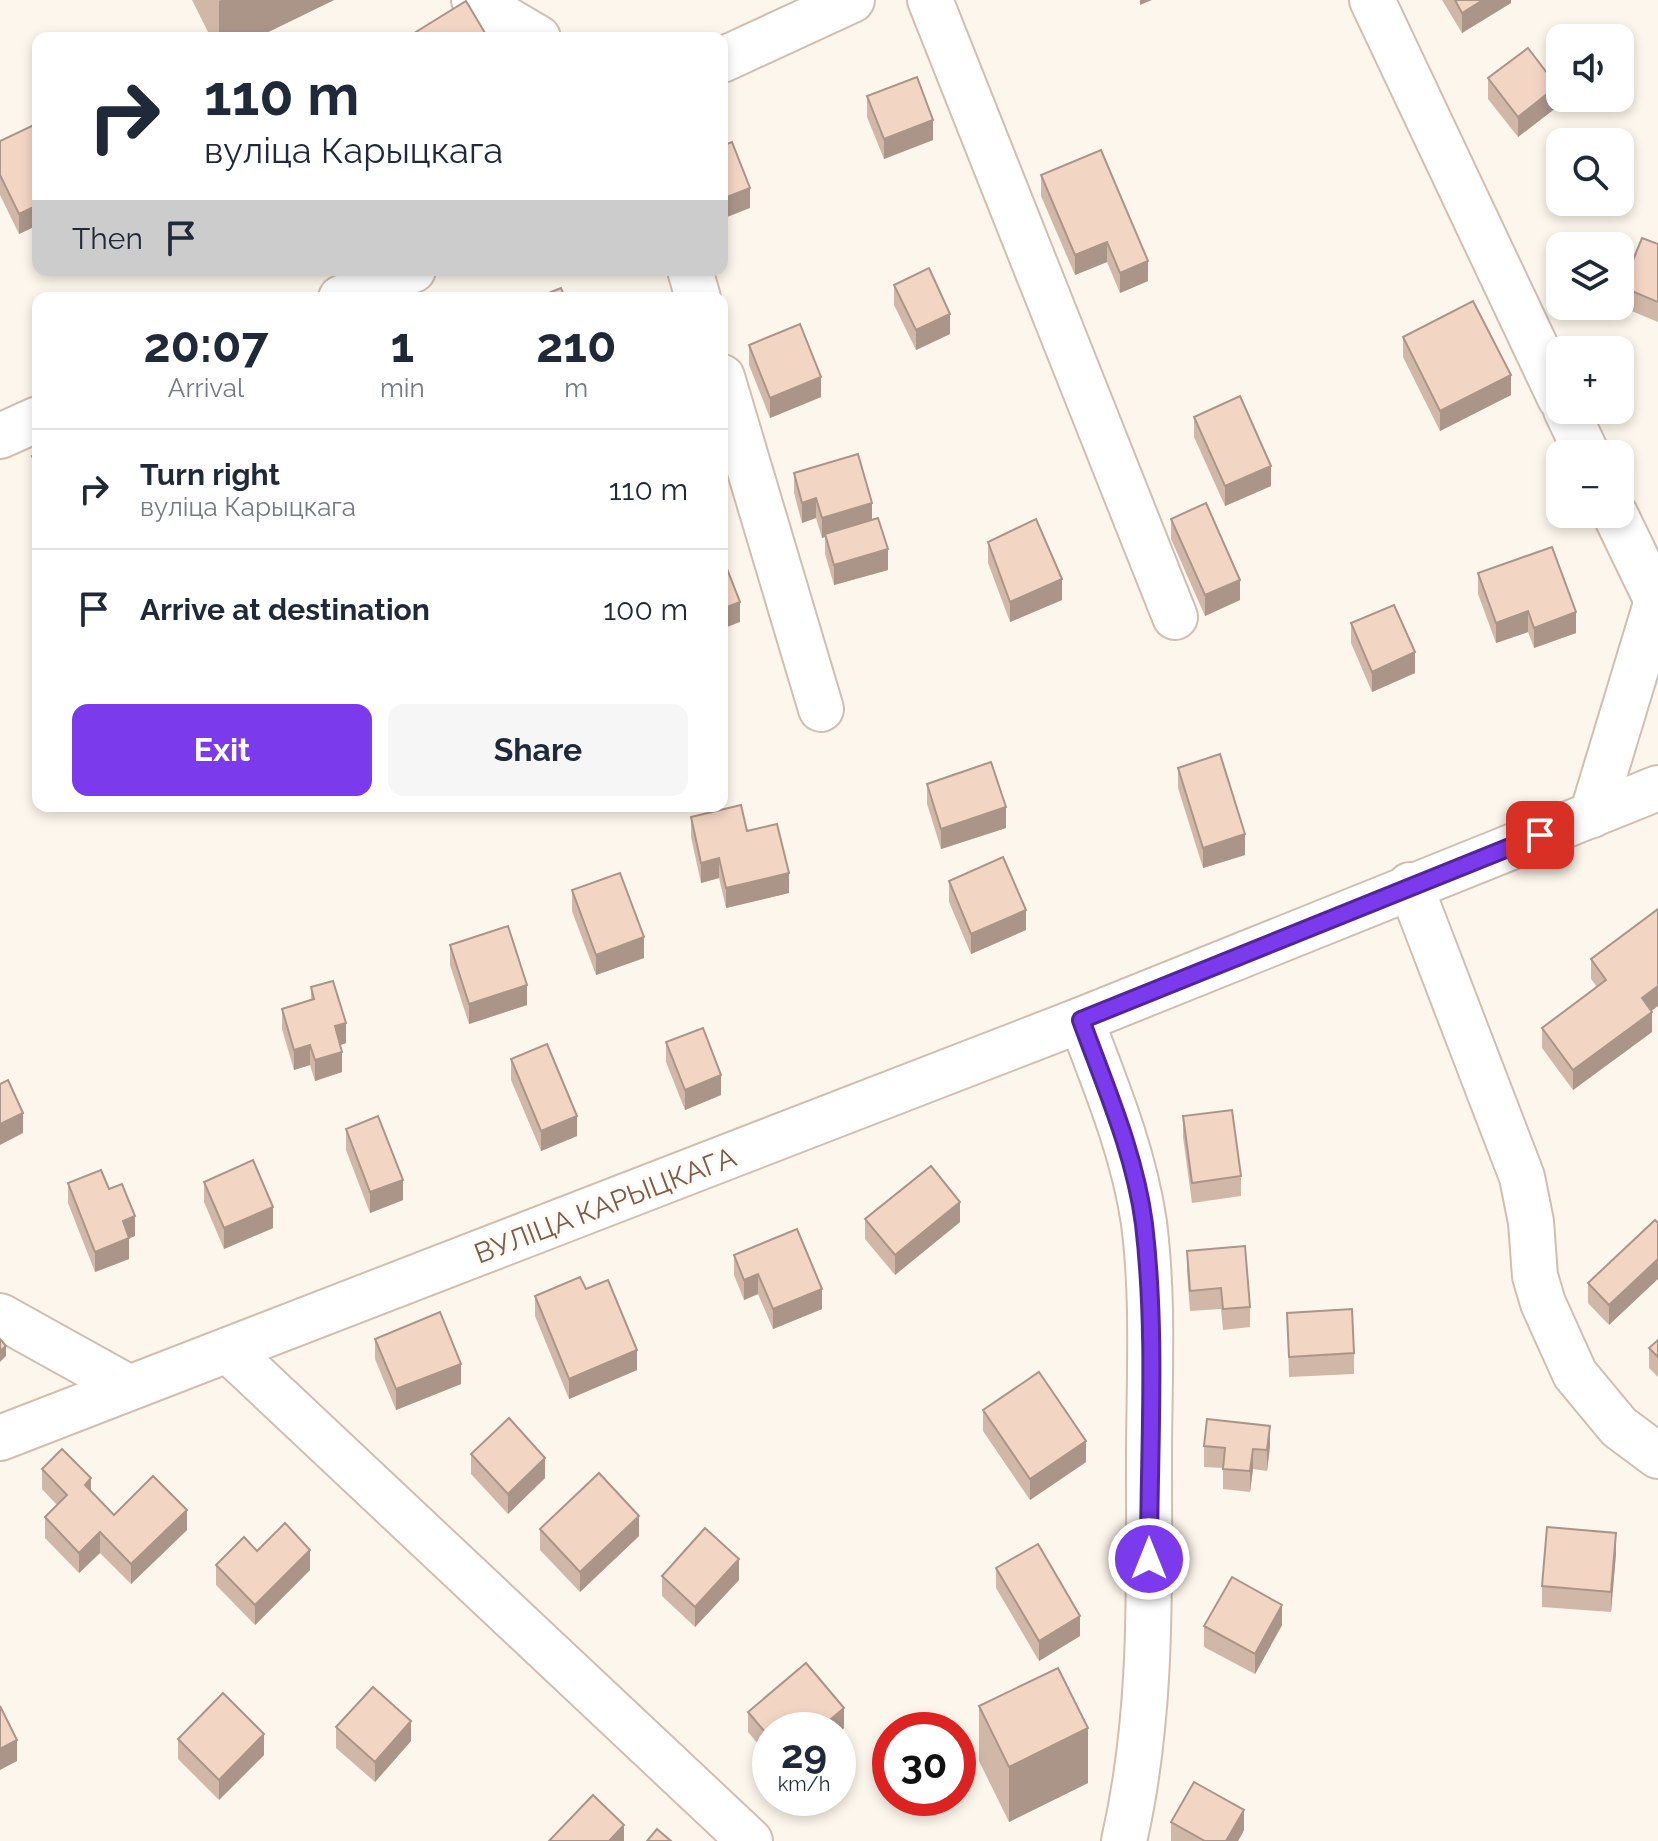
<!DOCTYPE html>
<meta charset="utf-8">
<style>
body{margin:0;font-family:Raleway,sans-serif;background:#f6f6f7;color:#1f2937;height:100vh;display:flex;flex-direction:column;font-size:30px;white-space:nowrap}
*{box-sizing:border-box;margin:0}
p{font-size:26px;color:#747a83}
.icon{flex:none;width:44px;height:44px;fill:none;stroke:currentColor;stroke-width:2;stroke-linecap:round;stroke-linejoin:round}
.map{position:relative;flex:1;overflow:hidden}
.details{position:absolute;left:32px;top:292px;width:696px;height:520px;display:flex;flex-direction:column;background:#fff;border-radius:16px;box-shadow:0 4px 12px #0003}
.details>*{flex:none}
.banner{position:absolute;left:32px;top:32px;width:696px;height:244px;border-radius:16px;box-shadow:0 4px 12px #0003;background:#fff;color:#1f2937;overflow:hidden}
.controls{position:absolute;left:1546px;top:24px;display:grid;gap:16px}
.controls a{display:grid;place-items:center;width:88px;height:88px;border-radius:16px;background:#fff;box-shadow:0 4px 12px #0003;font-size:40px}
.speed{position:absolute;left:752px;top:1712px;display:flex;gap:16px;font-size:40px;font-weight:700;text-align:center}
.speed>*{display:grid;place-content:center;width:104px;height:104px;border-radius:50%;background:#fff;box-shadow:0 4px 12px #0003;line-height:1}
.speed small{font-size:20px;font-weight:400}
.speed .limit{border:12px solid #d22;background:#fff;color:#111}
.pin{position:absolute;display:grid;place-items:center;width:68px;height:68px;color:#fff;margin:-34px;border-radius:16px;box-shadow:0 4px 12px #0006}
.me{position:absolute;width:88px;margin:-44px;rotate:0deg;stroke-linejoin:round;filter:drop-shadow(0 0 6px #0008)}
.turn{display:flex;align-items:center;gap:28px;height:168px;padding:0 40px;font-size:36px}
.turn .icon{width:104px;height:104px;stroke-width:2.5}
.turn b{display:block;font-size:56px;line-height:68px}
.then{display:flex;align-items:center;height:76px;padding:0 40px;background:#0003;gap:16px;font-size:30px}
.eta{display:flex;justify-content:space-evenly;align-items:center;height:136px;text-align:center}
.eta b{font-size:48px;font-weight:700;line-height:56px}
.action{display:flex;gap:16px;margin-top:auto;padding:16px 40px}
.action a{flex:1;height:92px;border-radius:16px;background:#7c3aed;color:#fff;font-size:32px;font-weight:700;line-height:92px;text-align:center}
.action a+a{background:#f6f6f7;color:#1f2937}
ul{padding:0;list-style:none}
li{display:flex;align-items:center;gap:24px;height:120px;padding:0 40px;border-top:2px solid #e0e1e3}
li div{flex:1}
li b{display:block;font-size:30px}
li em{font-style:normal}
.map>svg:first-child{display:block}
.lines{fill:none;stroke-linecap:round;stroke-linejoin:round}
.minor-casing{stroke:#d1beb0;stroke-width:48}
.minor{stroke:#fff;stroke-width:44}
.wall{fill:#d1b7a8}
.shaded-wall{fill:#aa9588}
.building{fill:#f3d5c3;stroke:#aa9588;stroke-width:2}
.route-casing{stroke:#51269a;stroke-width:20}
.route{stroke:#7c3aed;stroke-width:14}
.labels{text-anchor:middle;stroke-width:6;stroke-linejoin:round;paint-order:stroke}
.street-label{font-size:28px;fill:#7a5c4d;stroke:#fffaf3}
</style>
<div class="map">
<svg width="1658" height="1841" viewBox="0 0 1658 1841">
<rect width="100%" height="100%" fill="#fdf6ec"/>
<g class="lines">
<defs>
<g id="minor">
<path d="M474 0 538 38"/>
<path d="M930 0 1175 617"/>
<path d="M1372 0 1560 398"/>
<path d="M722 60 852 0"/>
<path d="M690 270 698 298"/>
<path d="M341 298 413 270"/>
<path d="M722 377 821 709"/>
<path d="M1566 410 1587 454"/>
<path d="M0 436 38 419"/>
<path d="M1615 514 1657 601"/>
<path d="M1592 815 1658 597"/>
<path d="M1410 885 1522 1177 1531 1222 1535 1276 1543 1303 1575 1374 1619 1427 1658 1456"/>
<path d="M1081 1020C1106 1086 1134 1153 1144 1223 1154 1301 1149 1382 1149 1460 1149 1588 1153 1715 1124 1841"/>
<path d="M0 1316 126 1386"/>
<path d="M229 1351 750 1841"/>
<path d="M0 1438 1081 1020 1658 788"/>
</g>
</defs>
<use href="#minor" class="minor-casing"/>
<use href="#minor" class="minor"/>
</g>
<g class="wall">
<path d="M192 0H334L256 38H211Z"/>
<path d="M1442 0H1511V3L1462 33Z"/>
<path d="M1488 78 1557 107 1518 137 1488 99Z"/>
<path d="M867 96 933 140 884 159 867 117Z"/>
<path d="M38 123V225L19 234 0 195V141Z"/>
<path d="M1041 175 1148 281 1120 293 1107 262 1075 275 1041 196Z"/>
<path d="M1658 244V322L1622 307V287Z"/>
<path d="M894 285 950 334 916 350 894 305Z"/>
<path d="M1403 337 1511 395 1440 431 1403 357Z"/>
<path d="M749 345 821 397 770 418 749 365Z"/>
<path d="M1194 417 1271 486 1225 506 1194 437Z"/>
<path d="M38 454V489L32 477V456Z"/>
<path d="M794 473 872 520 888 570 834 585 825 554V537L822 538 816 518 802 523 794 493Z"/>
<path d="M1171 519 1240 600 1205 616 1171 539Z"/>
<path d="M988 542 1062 600 1010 622 988 563Z"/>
<path d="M1478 573 1576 633 1534 648 1528 632 1496 643 1478 594Z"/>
<path d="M1351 623 1415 673 1372 692 1351 643Z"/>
<path d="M1178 768 1245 855 1203 868 1178 788Z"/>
<path d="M927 784 1006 828 941 849 927 804Z"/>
<path d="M691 817 747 831 789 893 726 908 719 878 701 883 691 837Z"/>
<path d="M949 881 1026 930 971 954 949 902Z"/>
<path d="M572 890 644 958 596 975 572 911Z"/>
<path d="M450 945 527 1005 469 1024 450 965Z"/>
<path d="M1591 959 1652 1011V1032L1573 1090 1542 1048V1028L1597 987 1591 979Z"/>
<path d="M311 987 346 1043 340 1045 342 1072 315 1081 310 1065 294 1070 282 1029V1009L311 1000Z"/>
<path d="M666 1042 721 1095 685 1110 666 1062Z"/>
<path d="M511 1059 577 1136 541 1151 511 1080Z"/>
<path d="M1183 1116 1241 1176V1196L1192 1203 1183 1137Z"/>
<path d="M346 1129 403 1200 370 1213 346 1150Z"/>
<path d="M204 1182 273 1228 224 1249 204 1202Z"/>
<path d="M68 1183 109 1189 135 1236 129 1238V1259L95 1272 68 1203Z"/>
<path d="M865 1219 960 1222 895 1275 865 1239Z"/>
<path d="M1655 1220 1609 1325 1588 1303V1283Z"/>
<path d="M1187 1251 1250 1307V1327L1223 1330 1221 1309 1190 1311 1187 1271Z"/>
<path d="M734 1255 822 1309 773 1329 758 1294 744 1300 734 1275Z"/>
<path d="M586 1289 637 1370 569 1399 535 1316V1296Z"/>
<path d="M1287 1313 1354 1353V1374L1289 1377Z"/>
<path d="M375 1339 461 1384 396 1410 375 1359Z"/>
<path d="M1658 1340V1377L1649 1368V1348Z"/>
<path d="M983 1410 1086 1462 1030 1500 983 1431Z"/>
<path d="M1204 1446H1270L1267 1471 1253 1469 1250 1492 1223 1489V1468L1204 1467Z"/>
<path d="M471 1454 545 1478 508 1514 471 1474Z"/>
<path d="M42 1469 91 1491 114 1515 187 1530 131 1584 100 1553 79 1573 45 1538V1517L57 1505 42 1489Z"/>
<path d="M540 1529 639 1536 580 1592 540 1550Z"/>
<path d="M257 1551 310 1570 255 1625 216 1585V1565Z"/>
<path d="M1616 1553 1611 1612 1542 1607V1586Z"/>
<path d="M996 1568 1080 1636 1039 1661 996 1588Z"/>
<path d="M662 1576 739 1580 695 1627 662 1596Z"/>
<path d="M1282 1625 1255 1674 1204 1647V1626Z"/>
<path d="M979 1706 1088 1783 1009 1822 979 1761Z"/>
<path d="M748 1712 844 1728 838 1733V1730H770V1758L748 1732Z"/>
<path d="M336 1727 411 1741 375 1782 336 1748Z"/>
<path d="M178 1739 264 1755 219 1800 178 1759Z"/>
<path d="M1171 1822 1244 1830 1238 1841H1171Z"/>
</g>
<g class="shaded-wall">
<path d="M221 0H334L256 38H219V1Z"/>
<path d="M1140 0H1152L1140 5Z"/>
<path d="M1483 0H1511V3L1462 33V13Z"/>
<path d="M1557 86V107L1518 137V117Z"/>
<path d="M933 120V140L884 159V139Z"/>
<path d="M750 188V208L722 219V199Z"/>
<path d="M38 205V225L19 234V214Z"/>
<path d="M1107 242V262L1075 275V255Z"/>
<path d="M1148 261V281L1120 293V273Z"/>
<path d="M950 314V334L916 350V330Z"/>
<path d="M1511 375V395L1440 431V411Z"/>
<path d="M821 377V397L770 418V398Z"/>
<path d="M1271 466V486L1225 506V486Z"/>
<path d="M816 498V518L802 523V503Z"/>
<path d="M872 503V524L825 534V537L822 538V518Z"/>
<path d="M888 549V570L834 585V565Z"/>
<path d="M1062 579V600L1010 622V602Z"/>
<path d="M1240 580V600L1205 616V595Z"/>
<path d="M740 602V622L722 629V609Z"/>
<path d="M1528 611V632L1496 643V623Z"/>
<path d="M1576 612V633L1534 648V628Z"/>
<path d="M1415 652V673L1372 692V672Z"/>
<path d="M1006 807V828L941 849V829Z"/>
<path d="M1245 834V855L1203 868V848Z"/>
<path d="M719 858V878L701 883V863Z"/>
<path d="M789 873V893L726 908V888Z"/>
<path d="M1026 910V930L971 954V934Z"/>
<path d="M644 937V958L596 975V955Z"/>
<path d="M527 985V1005L469 1024V1004Z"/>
<path d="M1658 986V1006L1642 1018V998Z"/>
<path d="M1652 1012V1032L1573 1090V1070Z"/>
<path d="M346 1023V1043L335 1047V1026Z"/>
<path d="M310 1045V1065L294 1070V1050Z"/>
<path d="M342 1052V1072L315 1081V1060Z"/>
<path d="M721 1075V1095L685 1110V1090Z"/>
<path d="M23 1113V1133L0 1145V1124Z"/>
<path d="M577 1116V1136L541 1151V1131Z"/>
<path d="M403 1180V1200L370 1213V1192Z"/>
<path d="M960 1202V1222L895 1275V1255Z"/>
<path d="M273 1207V1228L224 1249V1228Z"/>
<path d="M135 1216V1236L123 1241V1221Z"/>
<path d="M129 1238V1259L95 1272V1252Z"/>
<path d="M1658 1259V1279L1609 1325V1305Z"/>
<path d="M758 1274V1294L744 1300V1280Z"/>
<path d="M822 1289V1309L773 1329V1309Z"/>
<path d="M6 1346V1356L0 1362V1351Z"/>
<path d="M637 1350V1370L569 1399V1379Z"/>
<path d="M461 1364V1384L396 1410V1389Z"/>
<path d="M1270 1426V1446L1267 1471V1450Z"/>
<path d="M1086 1441V1462L1030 1500V1479Z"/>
<path d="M1253 1449V1469L1250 1492V1471Z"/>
<path d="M545 1458V1478L508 1514V1494Z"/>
<path d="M91 1478V1499L85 1485Z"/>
<path d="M187 1510V1530L131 1584V1564Z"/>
<path d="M639 1516V1536L580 1592V1572Z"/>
<path d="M100 1532V1553L79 1573V1553Z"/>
<path d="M1616 1533V1553L1611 1612V1592Z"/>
<path d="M310 1550V1570L255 1625V1605Z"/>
<path d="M739 1559V1580L695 1627V1607Z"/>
<path d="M1282 1605V1625L1255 1674V1654Z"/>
<path d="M1080 1616V1636L1039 1661V1641Z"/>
<path d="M844 1708V1728L838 1733V1730H818Z"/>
<path d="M411 1721V1741L375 1782V1762Z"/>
<path d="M1088 1728V1783L1009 1822V1767Z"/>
<path d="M264 1734V1755L219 1800V1780Z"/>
<path d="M17 1740V1761L0 1770V1749Z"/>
<path d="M1244 1810V1830L1238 1841H1226Z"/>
<path d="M624 1825V1841H609Z"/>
</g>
<g class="building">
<path d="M1455 0H1483L1462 13Z"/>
<path d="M466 1 488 38H413L411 35Z"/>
<path d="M1528 48 1557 86 1518 117 1488 78Z"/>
<path d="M917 77 933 120 884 139 867 96Z"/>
<path d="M38 123V205L19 214 0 175V141Z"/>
<path d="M732 142 750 188 722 199V146Z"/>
<path d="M1101 150 1148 261 1120 273 1107 242 1075 255 1041 175Z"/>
<path d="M1642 238 1658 244V302L1622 287Z"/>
<path d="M929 268 950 314 916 330 894 285Z"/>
<path d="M561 288 565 298H536Z"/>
<path d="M1473 301 1511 375 1440 411 1403 337Z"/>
<path d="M800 324 821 377 770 398 749 345Z"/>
<path d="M1240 396 1271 466 1225 486 1194 417Z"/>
<path d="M38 454V469L32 456Z"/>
<path d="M858 454 872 503 822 518 816 498 802 503 794 473Z"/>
<path d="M1206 503 1240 580 1205 595 1171 519Z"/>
<path d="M878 518 888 549 834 565 825 534Z"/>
<path d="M1036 519 1062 579 1010 602 988 542Z"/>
<path d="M1552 547 1576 612 1534 628 1528 611 1496 623 1478 573Z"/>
<path d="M722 556 740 602 722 609Z"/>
<path d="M1394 605 1415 652 1372 672 1351 623Z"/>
<path d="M1220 754 1245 834 1203 848 1178 768Z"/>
<path d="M991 762 1006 807 941 829 927 784Z"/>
<path d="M741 805 747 831 777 824 789 873 726 888 719 858 701 863 691 817Z"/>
<path d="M1003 857 1026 910 971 934 949 881Z"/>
<path d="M620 873 644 937 596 955 572 890Z"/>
<path d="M1658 909V986L1642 998 1652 1012 1573 1070 1542 1028 1606 980 1591 959Z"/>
<path d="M508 926 527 985 469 1004 450 945Z"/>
<path d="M333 981 346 1023 335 1026 342 1052 315 1060 310 1045 294 1050 282 1009 314 999 311 987Z"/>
<path d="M703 1028 721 1075 685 1090 666 1042Z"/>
<path d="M547 1044 577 1116 541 1131 511 1059Z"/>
<path d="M8 1080 23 1113 0 1124V1084Z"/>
<path d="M1232 1110 1241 1176 1192 1183 1183 1116Z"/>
<path d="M378 1116 403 1180 370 1192 346 1129Z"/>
<path d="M253 1160 273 1207 224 1228 204 1182Z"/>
<path d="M931 1166 960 1202 895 1255 865 1219Z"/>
<path d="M101 1170 109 1189 122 1184 135 1216 123 1221 129 1238 95 1252 68 1183Z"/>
<path d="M1655 1220 1658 1223V1259L1609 1305 1588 1283Z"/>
<path d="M797 1229 822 1289 773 1309 758 1274 744 1280 734 1255Z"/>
<path d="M1245 1246 1250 1307 1223 1309 1221 1288 1190 1291 1187 1251Z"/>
<path d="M580 1277 586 1289 608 1280 637 1350 569 1379 535 1296Z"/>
<path d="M1352 1309 1354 1353 1289 1357 1287 1313Z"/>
<path d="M440 1312 461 1364 396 1389 375 1339Z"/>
<path d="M0 1339 6 1346 0 1351Z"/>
<path d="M1658 1340V1357L1649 1348Z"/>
<path d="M1039 1372 1086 1441 1030 1479 983 1410Z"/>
<path d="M509 1418 545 1458 508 1494 471 1454Z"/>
<path d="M1207 1419 1270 1426 1267 1450 1253 1449 1250 1471 1223 1469 1225 1448 1204 1446Z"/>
<path d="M62 1449 91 1478 85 1485 114 1515 153 1476 187 1510 131 1564 100 1532 79 1553 45 1517 67 1495 42 1469Z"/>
<path d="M599 1473 639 1516 580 1572 540 1529Z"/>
<path d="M285 1523 310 1550 255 1605 216 1565 244 1537 257 1551Z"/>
<path d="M1547 1527 1616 1533 1611 1592 1542 1586Z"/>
<path d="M705 1528 739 1559 695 1607 662 1576Z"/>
<path d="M1038 1544 1080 1616 1039 1641 996 1568Z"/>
<path d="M1232 1577 1282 1605 1255 1654 1204 1626Z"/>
<path d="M806 1663 844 1708 818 1730H770V1738L748 1712Z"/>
<path d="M1058 1668 1088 1728 1009 1767 979 1706Z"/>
<path d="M373 1687 411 1721 375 1762 336 1727Z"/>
<path d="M223 1693 264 1734 219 1780 178 1739Z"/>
<path d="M0 1706 17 1740 0 1749Z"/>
<path d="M1194 1782 1244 1810 1226 1841H1205L1171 1822Z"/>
<path d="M593 1795 624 1825 609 1841H549Z"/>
<path d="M657 1829 671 1841H647Z"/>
</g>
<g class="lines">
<defs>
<path id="route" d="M1149 1559C1149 1448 1157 1334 1144 1224 1135 1154 1105 1086 1081 1020L1540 835"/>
</defs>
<use href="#route" class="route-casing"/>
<use href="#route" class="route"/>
</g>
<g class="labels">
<g class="street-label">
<text transform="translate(605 1205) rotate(-21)" y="10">ВУЛІЦА КАРЫЦКАГА</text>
</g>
</g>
</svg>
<div class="controls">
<a><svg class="icon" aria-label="sound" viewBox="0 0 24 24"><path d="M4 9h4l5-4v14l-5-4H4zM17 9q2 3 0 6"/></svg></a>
<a><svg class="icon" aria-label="search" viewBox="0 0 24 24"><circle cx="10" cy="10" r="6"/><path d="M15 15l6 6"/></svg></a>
<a><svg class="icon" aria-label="layers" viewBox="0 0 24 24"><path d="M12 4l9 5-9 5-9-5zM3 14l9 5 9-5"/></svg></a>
<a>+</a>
<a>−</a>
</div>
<div class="speed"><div>29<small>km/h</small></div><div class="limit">30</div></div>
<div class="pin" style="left:1540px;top:835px;background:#d93025"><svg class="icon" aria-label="arrive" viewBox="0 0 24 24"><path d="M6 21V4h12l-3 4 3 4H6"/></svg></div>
<svg class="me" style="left:1149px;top:1559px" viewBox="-20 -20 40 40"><circle r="17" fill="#7c3aed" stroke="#fff" stroke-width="3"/><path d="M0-11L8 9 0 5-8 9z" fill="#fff"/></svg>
<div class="banner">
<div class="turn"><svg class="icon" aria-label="right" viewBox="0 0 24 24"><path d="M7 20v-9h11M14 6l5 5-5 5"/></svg><div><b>110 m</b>вуліца Карыцкага</div></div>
<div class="then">Then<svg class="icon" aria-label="arrive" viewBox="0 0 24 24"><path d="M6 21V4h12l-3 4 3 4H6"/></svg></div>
</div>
<section class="details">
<div class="eta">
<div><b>20:07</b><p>Arrival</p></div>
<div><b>1</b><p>min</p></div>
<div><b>210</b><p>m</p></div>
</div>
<ul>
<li><svg class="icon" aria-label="right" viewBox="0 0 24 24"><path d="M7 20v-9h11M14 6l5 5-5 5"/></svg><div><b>Turn right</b><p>вуліца Карыцкага</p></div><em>110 m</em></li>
<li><svg class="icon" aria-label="arrive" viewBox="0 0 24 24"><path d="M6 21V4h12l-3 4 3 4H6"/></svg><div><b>Arrive at destination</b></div><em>100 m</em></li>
</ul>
<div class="action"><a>Exit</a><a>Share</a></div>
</section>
</div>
